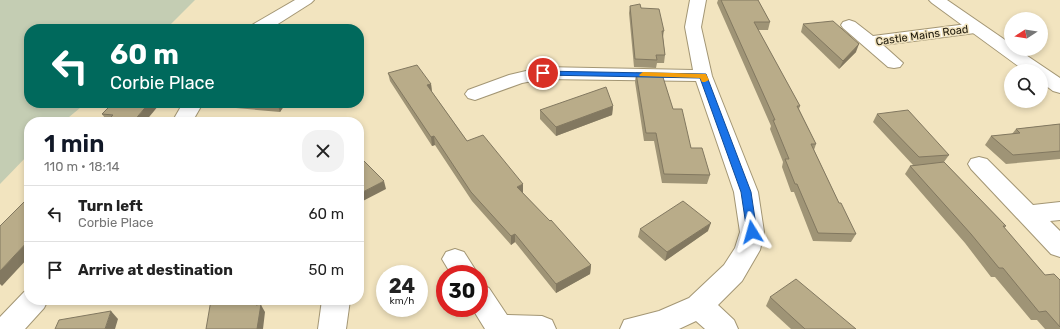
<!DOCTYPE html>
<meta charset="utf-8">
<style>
body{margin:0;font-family:Rubik,sans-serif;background:#f2f2f2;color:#222;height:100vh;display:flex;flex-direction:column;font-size:15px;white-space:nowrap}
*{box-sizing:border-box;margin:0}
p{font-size:13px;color:#767676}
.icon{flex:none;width:22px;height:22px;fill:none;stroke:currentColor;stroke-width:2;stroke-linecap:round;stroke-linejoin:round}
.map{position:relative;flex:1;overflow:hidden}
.details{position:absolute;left:24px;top:117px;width:340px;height:188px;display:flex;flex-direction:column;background:#fff;border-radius:16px;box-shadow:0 2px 6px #0003}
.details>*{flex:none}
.banner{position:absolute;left:24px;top:24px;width:340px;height:84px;border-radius:16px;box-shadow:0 2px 6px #0003;background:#00695c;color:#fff;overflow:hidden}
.needle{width:26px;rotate:258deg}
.buttons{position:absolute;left:1004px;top:12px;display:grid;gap:8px}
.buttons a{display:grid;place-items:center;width:44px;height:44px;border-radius:50%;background:#fff;box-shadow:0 2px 6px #0003;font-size:20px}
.speed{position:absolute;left:376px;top:265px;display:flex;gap:8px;font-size:20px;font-weight:700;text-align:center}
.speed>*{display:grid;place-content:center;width:52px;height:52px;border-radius:50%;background:#fff;box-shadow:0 2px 6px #0003;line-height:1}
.speed small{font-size:10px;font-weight:400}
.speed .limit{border:6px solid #d22;background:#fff;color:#111}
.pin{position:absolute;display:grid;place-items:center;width:34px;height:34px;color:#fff;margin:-17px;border:2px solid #fff;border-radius:50%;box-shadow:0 1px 4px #0007}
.me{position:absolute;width:44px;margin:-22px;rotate:352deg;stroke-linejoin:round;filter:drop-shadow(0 0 3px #0008)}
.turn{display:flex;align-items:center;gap:14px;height:84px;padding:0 20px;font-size:18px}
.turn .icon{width:52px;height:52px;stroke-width:2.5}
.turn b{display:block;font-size:28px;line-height:34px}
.round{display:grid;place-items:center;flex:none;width:42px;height:42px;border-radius:16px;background:#f2f2f2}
.overview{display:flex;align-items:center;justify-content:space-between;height:68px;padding:0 20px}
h1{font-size:24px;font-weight:600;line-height:30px;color:#111827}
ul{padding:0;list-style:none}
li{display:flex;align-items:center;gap:12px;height:56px;padding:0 20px;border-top:1px solid #e0e0e0}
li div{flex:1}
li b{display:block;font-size:15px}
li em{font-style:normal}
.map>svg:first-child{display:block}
.green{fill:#c4cdb3}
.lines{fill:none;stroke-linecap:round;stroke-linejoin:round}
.minor-casing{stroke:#a39674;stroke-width:2}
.tertiary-casing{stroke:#a39674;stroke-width:2}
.minor{fill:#fff;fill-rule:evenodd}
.tertiary{fill:#fff;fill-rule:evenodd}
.wall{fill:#9f9476}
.shaded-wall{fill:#827860}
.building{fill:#b9ac89;stroke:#827860}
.route{fill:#1a73e8;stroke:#114b97}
.slow{fill:#f59e0b}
.labels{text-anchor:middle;stroke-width:3;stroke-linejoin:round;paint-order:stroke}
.far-street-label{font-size:11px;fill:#1f1a0d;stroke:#f2e4bf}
</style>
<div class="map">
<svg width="1060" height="329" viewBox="0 0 1060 329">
<rect width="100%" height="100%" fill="#f2e4bf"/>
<path class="green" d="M0 0H195L166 29H29V103H86L63 122H29V154L0 184Z"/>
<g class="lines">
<defs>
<g id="minor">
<path d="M295 0H314L311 3 270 29H250L252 25Z"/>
<path d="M690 0H706L701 27 712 76 758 192 764 232 760 250 742 281 718 305 734 320 738 329H705L696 321 679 329H620L624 320 659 311 689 298 724 265 735 248 740 232 734 192 696 81 543 79 522 83 475 100 468 98 465 94 468 90 509 75 543 67 693 70 685 27Z"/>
<path d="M849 20 855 22 873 36 975 23 981 24 983 28 981 32 975 33 883 45 903 63 900 67 894 68 888 67 843 28 841 25 843 22Z"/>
<path d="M183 103H203L192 122H172Z"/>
<path d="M979 157 987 159 1033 205 1060 202V220L1050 221 1060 231V257L1051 254 971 169 968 164 971 159Z"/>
<path d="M455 249 464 252 478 274H451L442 259 446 252Z"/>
<path d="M479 284 489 288 507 315 542 316 552 320 556 329H485L472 308H479Z"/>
<path d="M29 290V300H48L44 308 25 329H0V317L24 292Z"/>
<path d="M322 300H350L346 329H318Z"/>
</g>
<path id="tertiary" d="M929 0H947L1011 44V49H1017L1060 78V93L1053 91 1041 82V71H1025L932 3Z"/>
</defs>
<use href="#minor" class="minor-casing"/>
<use href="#tertiary" class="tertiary-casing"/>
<use href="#minor" class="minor"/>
<use href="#tertiary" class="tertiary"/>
</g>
<g class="wall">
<path d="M718 0H758L770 22 768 30H758L800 106 799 109 816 144 814 150 839 203 856 234 851 242 813 241 794 192H791L782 167 783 162 770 129 771 126 717 3Z"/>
<path d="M630 6 641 8 664 31 663 37 665 55 664 63H657L656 68 634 67 629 13Z"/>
<path d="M803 24 856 52 839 69 801 32Z"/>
<path d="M388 73 431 84 432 92 467 141 523 193 591 265 590 274 556 293 515 242 511 245 472 201 435 145 432 146 390 81Z"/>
<path d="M636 73 673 109 691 148 710 175 707 184 662 183 654 141H644L635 82Z"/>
<path d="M113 103H158L159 105 107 121 102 114Z"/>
<path d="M212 103H286L280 112 213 106Z"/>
<path d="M613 106 612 115 556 136 540 119V110Z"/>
<path d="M877 114 949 155 944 162 1006 226 1004 228 1045 275 1060 280V329H1045L1037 320H1031L995 277H991L965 243 905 174 910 166 913 165 873 122Z"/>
<path d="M1060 124V159L1006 164 985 145 991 136 1012 134 1016 129Z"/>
<path d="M640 229 708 231 665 261 638 237Z"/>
<path d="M770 297 856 329H791L766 306Z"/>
</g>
<g class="shaded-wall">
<path d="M859 44 856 52 839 69 843 61Z"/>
<path d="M431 84 432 93 427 85Z"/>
<path d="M149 103H158L159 105 145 122H133Z"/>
<path d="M277 103H286L280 112Z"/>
<path d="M613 106 612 115 556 136V127Z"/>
<path d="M434 136 435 145 432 146 431 137Z"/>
<path d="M384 181 386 189 359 203V194Z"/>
<path d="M523 184V193L517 196V187Z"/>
<path d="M711 223 708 231 665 261 667 252Z"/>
<path d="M515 234V242L511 245V236Z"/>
<path d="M29 240V257L2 286 0 284V271Z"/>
<path d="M591 265 590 274 556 293V284Z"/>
<path d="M202 300H217L204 302Z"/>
<path d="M257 300H262L261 305 265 312 263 329H257L256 305Z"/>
<path d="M111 311 118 319 115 329H105Z"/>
</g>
<g class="building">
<path d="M721 0H758L770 22H754L800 106H797L816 144H811L839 203H841L856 234 818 233 797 184H795L785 159H789L773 120H775Z"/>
<path d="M640 4 641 8 659 9 664 31H662L665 55H656L657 60 635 59 630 6Z"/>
<path d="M833 21 859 44 843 61 803 24Z"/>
<path d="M417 65 431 84 427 85 467 141 483 135 523 184 517 187 550 221 551 220 591 265 556 284 515 234 511 236 471 192 434 136 431 137 388 73Z"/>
<path d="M636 73 662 74 673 109H682L691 148H702L710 175 664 174 656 133H646Z"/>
<path d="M606 87 613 106 556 127 540 110Z"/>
<path d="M113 103H149L133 122H106L113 115 102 114Z"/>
<path d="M908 110 949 155 919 157 877 114Z"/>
<path d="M1060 124V151L1013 155 991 136 1020 133 1016 129Z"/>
<path d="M359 156 384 181 359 194Z"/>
<path d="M944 162 1006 226H1003L1045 275 1054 274 1060 280V327L1046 311 1039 312 1003 268H999L971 234 910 166Z"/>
<path d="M29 197V240L0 271V226Z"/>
<path d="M683 201 711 223 667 252 640 229Z"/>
<path d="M796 279 856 329H805L770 297Z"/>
<path d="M211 300H257L256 305 261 304 257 329H206Z"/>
<path d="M111 311 105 329H55L59 320Z"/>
</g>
<path class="route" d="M540 71 706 74 751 192 757 232 756 235H749L747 232 741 192 700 78 543 75H540Z"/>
<path class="slow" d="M643 72 703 74H706L709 80 705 82H702L700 78 640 76 639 75Z"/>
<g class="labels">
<g class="far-street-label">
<text transform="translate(922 35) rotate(-8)" y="4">Castle Mains Road</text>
</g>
</g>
</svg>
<div class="buttons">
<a><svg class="needle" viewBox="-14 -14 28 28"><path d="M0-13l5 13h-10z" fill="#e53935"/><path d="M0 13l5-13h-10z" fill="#767676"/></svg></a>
<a><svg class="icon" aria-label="search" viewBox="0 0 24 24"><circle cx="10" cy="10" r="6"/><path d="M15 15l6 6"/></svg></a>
</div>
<div class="speed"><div>24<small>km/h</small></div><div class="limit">30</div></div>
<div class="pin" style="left:543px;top:73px;background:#d93025"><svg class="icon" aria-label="arrive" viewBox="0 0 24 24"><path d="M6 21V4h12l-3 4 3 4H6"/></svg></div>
<svg class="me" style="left:752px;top:232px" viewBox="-20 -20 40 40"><path d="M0-17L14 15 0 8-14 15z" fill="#1a73e8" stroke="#fff" stroke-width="4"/></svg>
<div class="banner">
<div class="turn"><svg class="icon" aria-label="left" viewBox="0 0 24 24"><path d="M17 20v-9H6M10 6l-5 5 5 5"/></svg><div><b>60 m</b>Corbie Place</div></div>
</div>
<section class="details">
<div class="overview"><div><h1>1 min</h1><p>110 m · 18:14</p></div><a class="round"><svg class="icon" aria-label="close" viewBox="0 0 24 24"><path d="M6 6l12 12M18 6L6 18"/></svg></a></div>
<ul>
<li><svg class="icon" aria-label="left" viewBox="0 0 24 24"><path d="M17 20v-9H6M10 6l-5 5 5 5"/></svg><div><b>Turn left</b><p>Corbie Place</p></div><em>60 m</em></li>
<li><svg class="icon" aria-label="arrive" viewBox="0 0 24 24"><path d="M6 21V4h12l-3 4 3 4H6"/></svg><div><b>Arrive at destination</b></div><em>50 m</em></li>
</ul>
</section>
</div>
